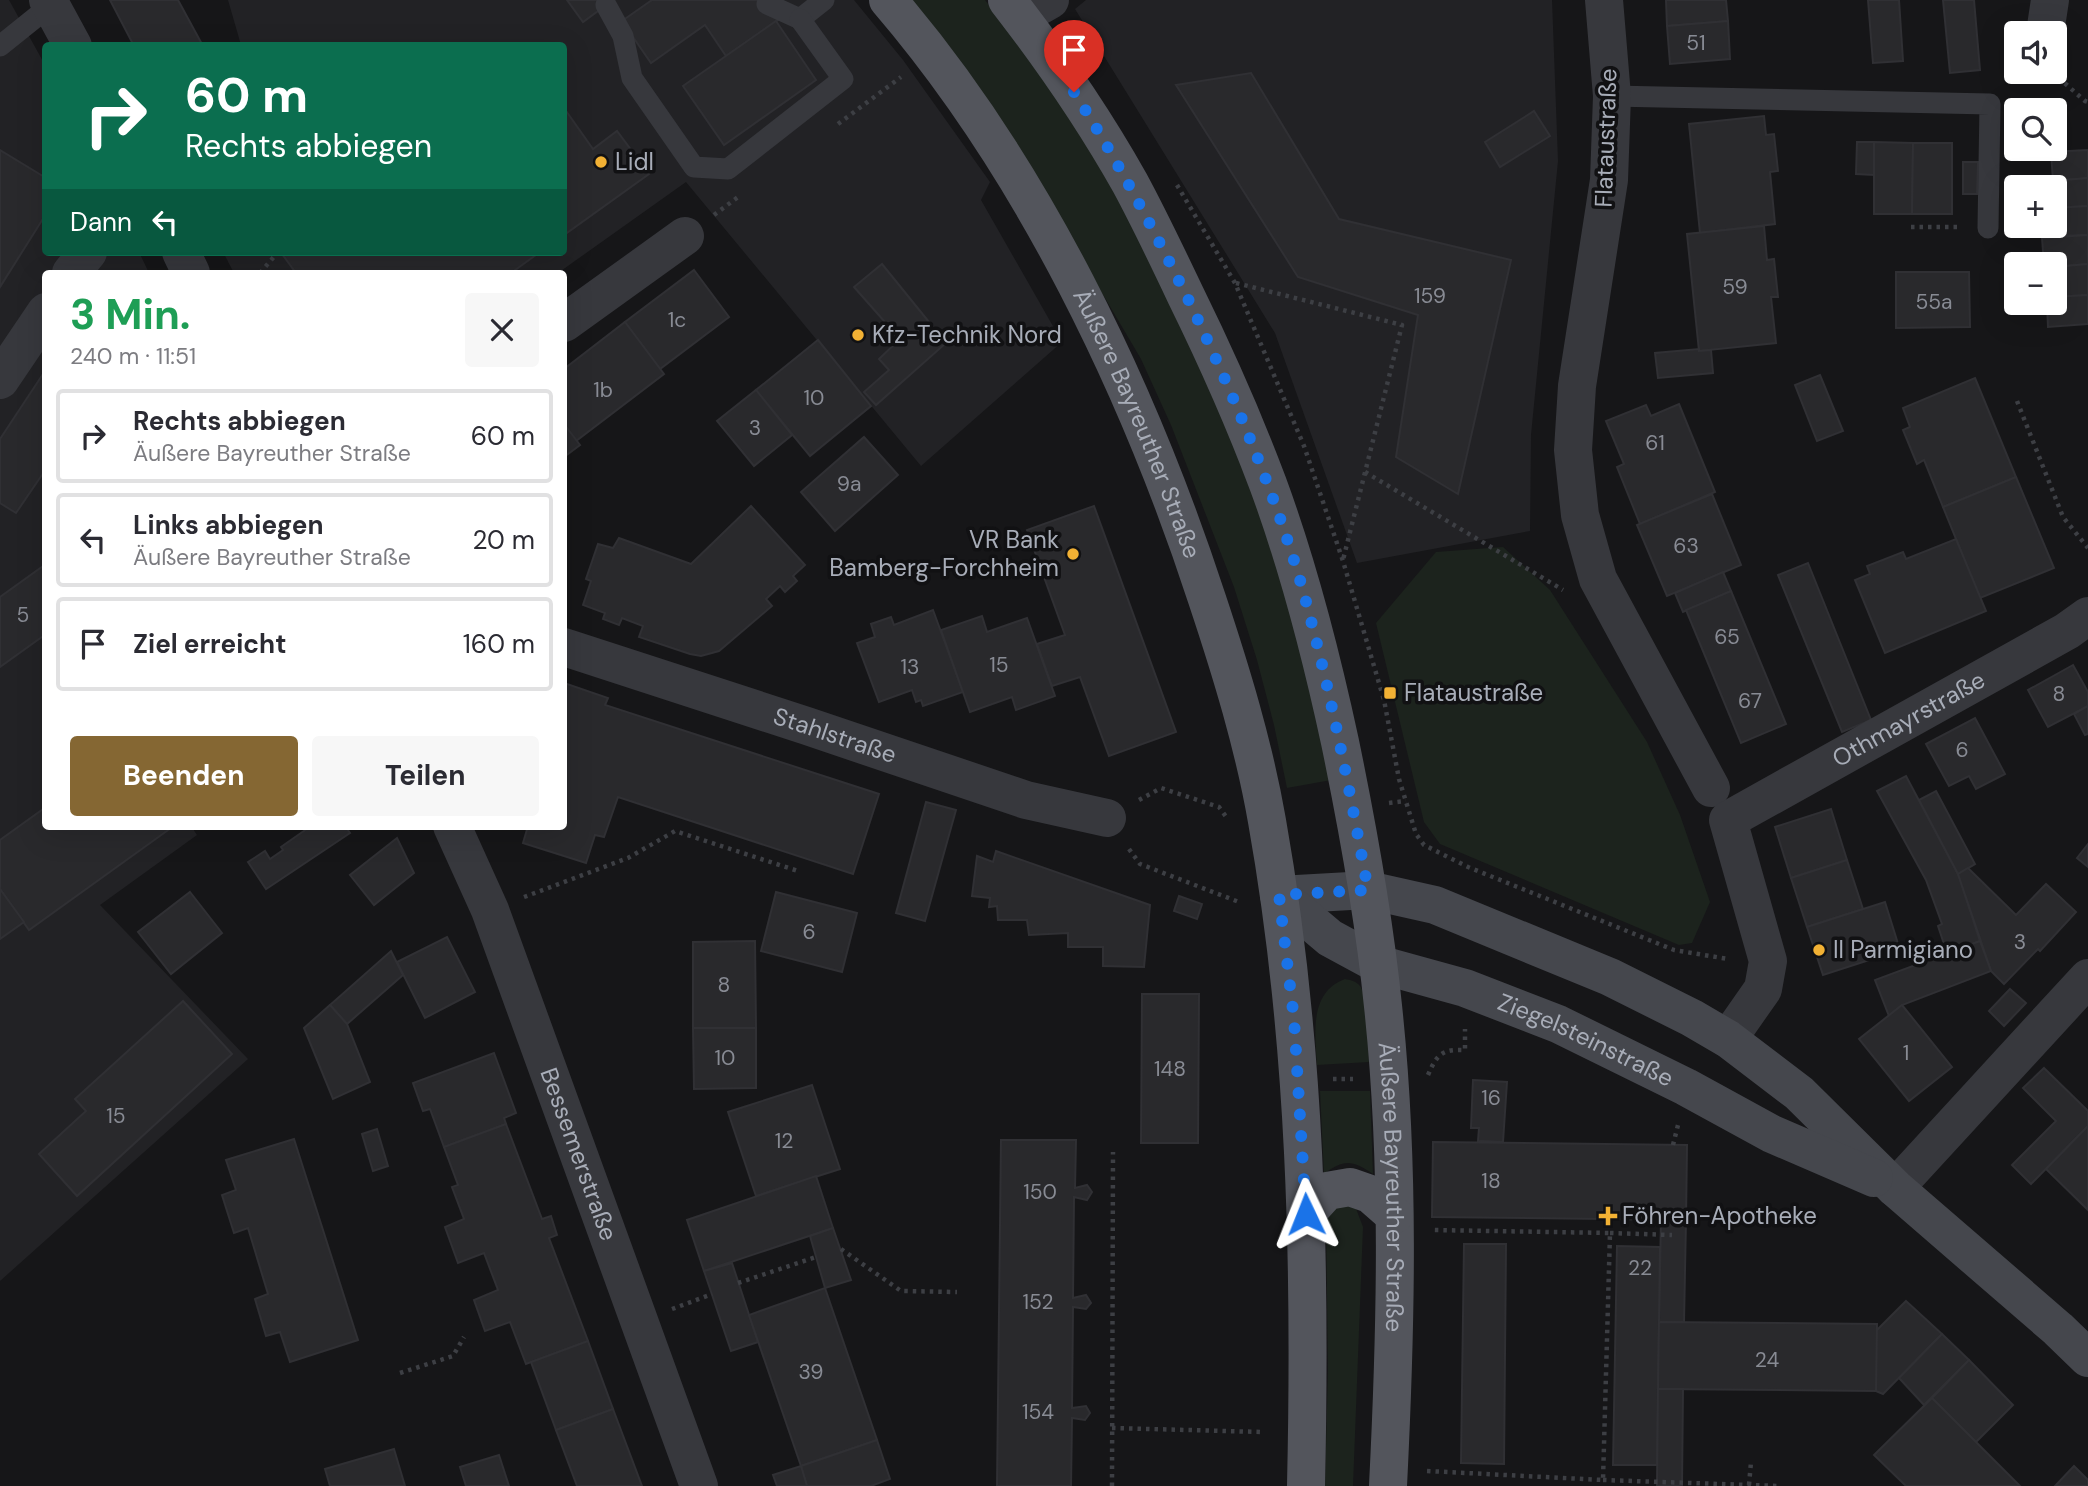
<!DOCTYPE html>
<html lang="de">
<meta charset="utf-8">
<style>
body{margin:0;font-family:"DM Sans",sans-serif;background:#f7f7f7;color:#2b2b33;height:100vh;display:flex;flex-direction:column;font-size:26px;white-space:nowrap}
*{box-sizing:border-box;margin:0}
p{font-size:23px;color:#7c7c81}
.icon{flex:none;width:38px;height:38px;fill:none;stroke:currentColor;stroke-width:2;stroke-linecap:round;stroke-linejoin:round}
.map{position:relative;flex:1;overflow:hidden}
.details{position:absolute;left:42px;top:270px;width:525px;height:560px;display:flex;flex-direction:column;background:#fff;border-radius:7px;box-shadow:0 7px 28px #0002}
.details>*{flex:none}
.guide{position:absolute;left:42px;top:42px;width:525px;height:214px;border-radius:7px;box-shadow:0 7px 28px #0002;background:#0b6e4f;color:#fff;overflow:hidden}
.tools{position:absolute;left:2004px;top:21px;display:grid;gap:14px}
.tools a{display:grid;place-items:center;width:63px;height:63px;border-radius:7px;background:#fff;box-shadow:0 7px 28px #0002;font-size:35px}
.pin{position:absolute;display:grid;place-items:center;width:60px;height:60px;color:#fff;margin:-72px -30px;border-radius:50% 50% 50% 0;rotate:-45deg;box-shadow:0 0 7px #0007}
.pin .icon{rotate:45deg}
.me{position:absolute;width:77px;margin:-38px;rotate:358deg;stroke-linejoin:round;filter:drop-shadow(0 0 5px #0008)}
.turn{display:flex;align-items:center;gap:24px;height:147px;padding:0 28px;font-size:32px}
.turn .icon{width:91px;height:91px;stroke-width:2.5}
.turn b{display:block;font-size:49px;line-height:60px}
.then{display:flex;align-items:center;height:66px;padding:0 28px;background:#0003;gap:14px;font-size:26px}
.round{display:grid;place-items:center;flex:none;width:74px;height:74px;border-radius:7px;background:#f7f7f7}
.headline{display:flex;align-items:center;justify-content:space-between;height:119px;padding:0 28px}
h1{font-size:42px;font-weight:700;line-height:52px;color:#1e9e55}
.cta{display:flex;gap:14px;margin-top:auto;padding:14px 28px}
.cta a{flex:1;height:80px;border-radius:7px;background:#856733;color:#fff;font-size:28px;font-weight:700;line-height:80px;text-align:center}
.cta a+a{background:#f7f7f7;color:#2b2b33}
ul{padding:0;list-style:none}
li{display:flex;align-items:center;gap:21px;height:94px;margin:0 14px 10px;padding:0 14px;border:4px solid #e1e1e2;border-radius:7px}
li div{flex:1}
li b{display:block;font-size:26px}
li em{font-style:normal}
.map>svg:first-child{display:block}
.built{fill:#222225}
.green{fill:#1c231d}
.building{fill:#29292c;stroke:#303034;stroke-width:2}
.lines{fill:none;stroke-linecap:round;stroke-linejoin:round}
.path{stroke:#3d3f44;stroke-width:4.5;stroke-dasharray:3.5 5;stroke-linecap:butt}
.service{stroke:#37383d;stroke-width:21}
.minor{stroke:#37383d;stroke-width:38}
.secondary{stroke:#45474d;stroke-width:38}
.primary{stroke:#53555c;stroke-width:38}
.route{stroke:#1a73e8;stroke-width:12;stroke-dasharray:0 21.6}
.poi-dot{fill:#f2b134;stroke:#111113;stroke-width:2.5}
.labels{text-anchor:middle;stroke-width:7;stroke-linejoin:round;paint-order:stroke}
.number-label{font-size:21px;fill:#888b94}
.street-label{font-size:24px;fill:#a8adb8;stroke:#111113}
.poi-label{font-size:24px;fill:#a8adb8;stroke:#111113;text-anchor:start}
</style>
<div class="map">
<svg width="2088" height="1486" viewBox="0 0 2088 1486">
<rect width="100%" height="100%" fill="#161618"/>
<g class="built">
<path d="M0 0H9L45 65 46 252H139L149 273H46V826H191L197 835 100 905 248 1059 0 1281Z"/>
<path d="M228 0H854L903 60 990 182 981 200 1062 342 921 466 686 182 558 273H234L223 252H564V46L241 45Z"/>
<path d="M1086 0H1552L1558 161 1531 435 1530 531 1357 563 1275 333 1075 9Z"/>
</g>
<g class="green">
<path d="M903 0H985L1052 89 1107 175 1254 474 1337 779 1287 788 1274 725 1257 660 1234 587 1171 425 1141 359 1105 298Z"/>
<path d="M1503 547 1550 590 1647 742 1680 815 1710 902 1692 943 1679 945 1440 844 1424 822 1376 623 1436 552Z"/>
<path d="M1345 979C1350 980 1356 981 1360 986 1368 996 1368 1047 1369 1062L1317 1065C1315 1034 1309 992 1345 979Z"/>
<path d="M1320 1091H1370L1373 1174C1352 1160 1344 1159 1324 1174Z"/>
<path d="M1331 1205 1355 1206 1363 1227 1353 1486H1325L1328 1371 1326 1217Z"/>
</g>
<g class="building">
<path d="M110 0H178L203 46H134Z"/>
<path d="M567 0H613L583 22Z"/>
<path d="M652 0H765L778 20 726 56 705 25 651 63 622 21Z"/>
<path d="M1666 0H1726L1728 21 1667 26Z"/>
<path d="M1868 0H1899L1903 61 1873 63Z"/>
<path d="M1943 0H1974L1980 70 1950 73Z"/>
<path d="M776 21 816 80 724 145 683 86Z"/>
<path d="M1728 21 1730 59 1670 64 1667 26Z"/>
<path d="M1251 73 1339 219 1511 260 1458 494 1396 457 1418 315 1298 277 1176 85Z"/>
<path d="M2049 100V110H2021V102Z"/>
<path d="M564 108 593 149 617 131 649 174 564 235Z"/>
<path d="M1534 111 1550 136 1500 167 1485 142Z"/>
<path d="M2016 114V144H2009L2007 115Z"/>
<path d="M1764 116 1766 135 1774 134 1778 171 1770 172 1775 224 1700 233 1689 124Z"/>
<path d="M1857 142H1874V175L1856 174Z"/>
<path d="M1874 142 1913 143 1912 214H1874Z"/>
<path d="M1913 143H1952V214H1912Z"/>
<path d="M0 150 46 178V214L0 287Z"/>
<path d="M2088 150V178L2053 181 2051 152Z"/>
<path d="M1963 162H1978L1977 194H1963Z"/>
<path d="M2088 178V206L2054 208 2053 181Z"/>
<path d="M2088 206V235L2056 236 2054 208Z"/>
<path d="M1764 226 1767 260 1774 259 1778 297H1771L1776 343 1699 351 1687 234Z"/>
<path d="M2088 235V264L2054 267V264H2044L2042 238Z"/>
<path d="M285 252H540L511 273H296L282 254Z"/>
<path d="M882 264 946 343 876 405 864 392 889 370 879 359 900 339 854 287Z"/>
<path d="M2088 264V295L2054 297V267Z"/>
<path d="M694 270 729 317 660 369 625 322Z"/>
<path d="M1896 272H1969L1970 327 1896 328Z"/>
<path d="M2088 295V324L2048 327 2047 303H2054V297Z"/>
<path d="M625 322 664 374 576 441 564 424V369Z"/>
<path d="M818 340 871 406 810 456 756 390Z"/>
<path d="M1699 349V351L1711 350 1713 373 1658 378 1655 353Z"/>
<path d="M45 371 46 469 16 513 0 503V439Z"/>
<path d="M1820 375 1843 431 1817 441 1795 385Z"/>
<path d="M1975 378 2016 477 1943 507 1924 460 1917 464 1903 430 1910 427 1903 408Z"/>
<path d="M756 390 792 435 754 466 717 421Z"/>
<path d="M1679 404 1715 492 1640 524 1617 467 1624 464 1606 421 1646 405 1651 416Z"/>
<path d="M564 424 580 445 564 457Z"/>
<path d="M864 437 898 475 835 531 801 492Z"/>
<path d="M2016 477 2054 568 1980 598 1943 507Z"/>
<path d="M1712 494 1741 565 1667 596 1637 525Z"/>
<path d="M751 506 805 565 793 576 797 581 785 592 780 586 766 599 772 606 719 651 701 656 690 654 639 637 643 626 622 618 619 625 603 619 605 613 583 605 591 581 586 579 598 544 613 548 619 538 691 564Z"/>
<path d="M1094 506 1176 732 1109 756 1080 677 1052 686 1037 644 1065 635 1027 530Z"/>
<path d="M1956 539 1986 611 1885 653 1855 580 1870 574 1867 566 1903 552 1906 559Z"/>
<path d="M1808 563 1871 720 1842 732 1778 575Z"/>
<path d="M46 564V634L0 667V597Z"/>
<path d="M1723 572 1731 591 1683 612 1675 593Z"/>
<path d="M1731 591 1786 724 1741 743 1686 610Z"/>
<path d="M933 610 963 692 923 706 921 700 916 702 912 690 879 702 857 643 875 637 871 624 891 617 894 625Z"/>
<path d="M982 616 987 632 1027 618 1055 696 1016 710 1012 697 970 712 941 630Z"/>
<path d="M2073 665 2088 692V706L2048 727 2028 690Z"/>
<path d="M564 683 608 698 605 705 879 794 853 874 618 797 604 837 595 835 586 863 523 843 528 826H564Z"/>
<path d="M2088 706V734L2085 735 2074 714Z"/>
<path d="M1975 718 2005 774 1976 789 1969 776 1949 786 1926 744Z"/>
<path d="M1906 776 1958 874 1980 941 1947 953 1938 926 1942 924 1926 880 1877 791Z"/>
<path d="M1936 791 1975 864 1958 874 1919 800Z"/>
<path d="M926 802 956 810 925 921 896 913Z"/>
<path d="M46 807V826H170L171 828 29 930 0 889V840Z"/>
<path d="M1831 809 1847 860 1791 878 1775 827Z"/>
<path d="M311 826H345L350 833 266 889 248 862 265 851 270 859 283 850 281 847Z"/>
<path d="M397 838 414 873 374 905 350 875Z"/>
<path d="M2088 844V867L2077 858Z"/>
<path d="M996 851 1150 905 1144 967 1103 966V947H1068V933L1029 935 1027 920H998L997 906 989 907 990 898 972 896 977 856 993 862Z"/>
<path d="M1847 860 1863 909 1807 927 1791 878Z"/>
<path d="M1968 868 2016 915 2046 884 2076 912 2040 951 2038 949 2004 984 1991 971 1958 874Z"/>
<path d="M0 889 24 922 0 939Z"/>
<path d="M190 892 222 933 171 974 138 932Z"/>
<path d="M776 892 857 913 842 972 761 951Z"/>
<path d="M1179 896 1202 904 1197 919 1174 911Z"/>
<path d="M1885 902 1900 950 1823 975 1807 927Z"/>
<path d="M447 937 475 992 425 1018 397 962Z"/>
<path d="M755 941 756 1028H693V942Z"/>
<path d="M1980 941 1991 971 1902 1005 1889 1016 1875 980Z"/>
<path d="M391 951 403 975 347 1024 330 1005Z"/>
<path d="M2010 989 2026 1003 2004 1026 1989 1011Z"/>
<path d="M1142 994H1199L1198 1143H1141Z"/>
<path d="M183 1001 232 1054 77 1196 39 1154 86 1111 75 1099Z"/>
<path d="M330 1005 347 1024 370 1082 333 1099 304 1028Z"/>
<path d="M1902 1005 1952 1067 1909 1101 1859 1039Z"/>
<path d="M693 1028H756V1088L694 1089Z"/>
<path d="M494 1053 516 1113 504 1118 506 1124 444 1147 430 1109 423 1111 413 1083Z"/>
<path d="M2044 1068 2088 1111V1126L2031 1184 2012 1165 2056 1121 2023 1088Z"/>
<path d="M1473 1080 1507 1082 1503 1142 1478 1141 1479 1128H1471Z"/>
<path d="M812 1085 840 1169 756 1196 728 1112Z"/>
<path d="M506 1124 542 1219 551 1216 557 1235 549 1238 588 1341 526 1364 510 1322 485 1331 474 1300 498 1290 484 1253 458 1263 445 1227 464 1219 452 1187 458 1185 444 1147Z"/>
<path d="M2088 1126V1210L2046 1169Z"/>
<path d="M377 1129 388 1166 373 1171 362 1134Z"/>
<path d="M294 1139 358 1340 290 1362 280 1332 266 1336 255 1299 268 1294 248 1228 234 1233 222 1195 236 1190 226 1160Z"/>
<path d="M1001 1140H1076L1075 1188 1087 1185 1092 1192 1087 1200 1074 1197 1073 1298 1086 1295 1091 1303 1086 1309 1073 1307 1072 1408 1086 1406 1090 1413 1085 1420 1072 1418 1071 1486H997Z"/>
<path d="M1433 1142 1687 1145 1686 1220 1432 1217Z"/>
<path d="M816 1176 833 1228 704 1271 687 1220Z"/>
<path d="M1661 1219 1686 1220 1684 1322H1659Z"/>
<path d="M833 1228 851 1280 825 1288 810 1236Z"/>
<path d="M1464 1244H1506L1504 1464 1461 1463Z"/>
<path d="M1617 1246 1660 1247 1657 1465H1613Z"/>
<path d="M732 1263 758 1342 731 1351 704 1271Z"/>
<path d="M825 1288 877 1440 801 1466 749 1315Z"/>
<path d="M1906 1301 1942 1334 1883 1394 1876 1391V1331Z"/>
<path d="M1659 1322 1877 1324 1876 1391 1658 1389Z"/>
<path d="M1942 1334 1969 1360 1924 1405 1899 1378Z"/>
<path d="M588 1341 613 1409 556 1430 531 1362Z"/>
<path d="M1969 1360 2013 1405 1976 1442 1932 1398Z"/>
<path d="M1658 1389H1683L1682 1486H1657Z"/>
<path d="M1932 1398 2020 1486H1906L1874 1455Z"/>
<path d="M613 1409 642 1486H577L556 1430Z"/>
<path d="M877 1440 890 1479 871 1486H807L801 1466Z"/>
<path d="M394 1449 405 1486H330L325 1469Z"/>
<path d="M499 1455 509 1486H466L460 1467Z"/>
<path d="M801 1466 807 1486H777L773 1475Z"/>
<path d="M2074 1466 2088 1480V1486H2055Z"/>
</g>
<g class="lines">
<g class="path">
<path d="M1079 24 1096 52"/>
<path d="M2052 72 2085 101 2088 102"/>
<path d="M838 124 901 77"/>
<path d="M1177 185 1235 283 1304 446 1343 561 1384 700 1399 779 1416 834 1424 845 1468 867 1674 950 1728 959"/>
<path d="M714 215 738 197"/>
<path d="M1911 227H1960"/>
<path d="M260 273 278 252"/>
<path d="M1236 283 1402 325 1343 560"/>
<path d="M2017 401 2063 517 2088 548"/>
<path d="M1365 472 1563 590"/>
<path d="M1139 800 1161 788 1219 807 1227 818"/>
<path d="M1389 803 1406 801"/>
<path d="M1129 849 1140 864 1239 902"/>
<path d="M524 897 628 858 675 831 798 871"/>
<path d="M1428 1075C1437 1054 1442 1049 1465 1050V1029"/>
<path d="M1333 1079H1353"/>
<path d="M1673 1145 1678 1125"/>
<path d="M1610 1233 1672 1235"/>
<path d="M841 1249 901 1291 957 1292"/>
<path d="M738 1283 816 1257"/>
<path d="M672 1309 712 1294"/>
<path d="M400 1373 453 1356 464 1337"/>
<path d="M1112 1428 1263 1432"/>
<path d="M1427 1471 1603 1480 1610 1233 1433 1230"/>
<path d="M1603 1480 1779 1486"/>
<path d="M1749 1485 1751 1462"/>
<path d="M1112 1486 1113 1152"/>
</g>
<g class="service">
<path d="M767 4 800 19 824 0"/>
<path d="M606 5 623 36 632 78 694 167 728 169 843 79 800 19"/>
<path d="M0 46 51 5"/>
<path d="M1612 96 1990 104 1988 228"/>
</g>
<g class="minor">
<path d="M48 0 73 46"/>
<path d="M1604 0 1612 96 1609 180 1577 386 1573 450 1580 515 1598 579 1711 788"/>
<path d="M1020 17 1050 0"/>
<path d="M2045 33 2050 0"/>
<path d="M181 252 191 273"/>
<path d="M71 273 88 252"/>
<path d="M564 323 685 236"/>
<path d="M0 380 46 312"/>
<path id="s1" d="M564 647 807 726 1026 800 1107 818"/>
<path id="s2" d="M452 826 490 910 699 1486"/>
<path id="s3" d="M1728 1039 1763 989 1768 961 1728 820 2067 631 2088 616"/>
<path d="M1895 1188 2088 978"/>
</g>
<g class="secondary">
<path d="M1279 895 1368 890 1435 905 1610 977 1692 1018 1728 1039 1799 1093 1895 1188 2058 1329 2088 1358"/>
<path id="s4" d="M1279 895 1330 938 1378 964 1465 988 1558 1024 1686 1087 1772 1134 1874 1178"/>
</g>
<g class="primary">
<path id="s5" d="M888 0C1033 169 1138 388 1207 599 1231 671 1254 746 1267 821 1306 1040 1311 1264 1306 1486"/>
<path id="s6" d="M1007 0C1052 58 1094 119 1130 183 1150 220 1168 258 1186 296 1216 357 1244 420 1268 484 1299 568 1321 654 1340 742 1358 829 1374 917 1383 1006 1400 1165 1396 1326 1388 1486"/>
<path d="M1306 1214 1327 1191 1350 1187 1370 1194 1394 1215"/>
</g>
</g>
<g class="lines">
<path class="route" d="M1074 92C1118 161 1155 232 1191 305 1233 394 1272 486 1300 580 1329 682 1349 786 1368 890L1279 895 1294 1019 1306 1214"/>
</g>
<g class="poi-dot">
<circle cx="601" cy="162" r="7"/>
<circle cx="858" cy="335" r="7"/>
<circle cx="1073" cy="554" r="7"/>
<rect x="1383" y="686" width="14" height="14" rx="3.5"/>
<circle cx="1819" cy="950" r="7"/>
<path d="M1604.5 1205.5h7v7h7v7h-7v7h-7v-7h-7v-7h7z"/>
</g>
<g class="labels">
<g class="number-label">
<text x="1696" y="50">51</text>
<text x="1735" y="294">59</text>
<text x="1430" y="303">159</text>
<text x="1934" y="309">55a</text>
<text x="677" y="327">1c</text>
<text x="603" y="397">1b</text>
<text x="814" y="405">10</text>
<text x="755" y="435">3</text>
<text x="1655" y="450">61</text>
<text x="849" y="491">9a</text>
<text x="1686" y="553">63</text>
<text x="23" y="622">5</text>
<text x="1727" y="644">65</text>
<text x="999" y="672">15</text>
<text x="910" y="674">13</text>
<text x="2059" y="701">8</text>
<text x="1750" y="708">67</text>
<text x="1962" y="757">6</text>
<text x="809" y="939">6</text>
<text x="2020" y="949">3</text>
<text x="724" y="992">8</text>
<text x="1906" y="1060">1</text>
<text x="725" y="1065">10</text>
<text x="1170" y="1076">148</text>
<text x="1491" y="1105">16</text>
<text x="116" y="1123">15</text>
<text x="784" y="1148">12</text>
<text x="1491" y="1188">18</text>
<text x="1040" y="1199">150</text>
<text x="1640" y="1275">22</text>
<text x="1038" y="1309">152</text>
<text x="1767" y="1367">24</text>
<text x="811" y="1379">39</text>
<text x="1038" y="1419">154</text>
</g>
<g class="street-label">
<text transform="translate(1606 138) rotate(-88)" y="8">Flataustraße</text>
<text dy="8" stroke="none"><textPath href="#s5" startOffset="494">Äußere Bayreuther Straße</textPath></text>
<text dy="8" stroke="none"><textPath href="#s3" startOffset="443">Othmayrstraße</textPath></text>
<text dy="8" stroke="none"><textPath href="#s1" startOffset="285">Stahlstraße</textPath></text>
<text dy="8" stroke="none"><textPath href="#s4" startOffset="343">Ziegelsteinstraße</textPath></text>
<text dy="8" stroke="none"><textPath href="#s2" startOffset="352">Bessemerstraße</textPath></text>
<text dy="8" stroke="none"><textPath href="#s6" startOffset="1269">Äußere Bayreuther Straße</textPath></text>
</g>
<g class="poi-label">
<text x="615" y="170">Lidl</text>
<text x="872" y="343">Kfz-Technik Nord</text>
<text x="1059" y="548" text-anchor="end">VR Bank<tspan x="1059" dy="28">Bamberg-Forchheim</tspan></text>
<text x="1404" y="701">Flataustraße</text>
<text x="1833" y="958">Il Parmigiano</text>
<text x="1622" y="1224">Föhren-Apotheke</text>
</g>
</g>
</svg>
<div class="tools">
<a><svg class="icon" aria-label="sound" viewBox="0 0 24 24"><path d="M4 9h4l5-4v14l-5-4H4zM17 9q2 3 0 6"/></svg></a>
<a><svg class="icon" aria-label="search" viewBox="0 0 24 24"><circle cx="10" cy="10" r="6"/><path d="M15 15l6 6"/></svg></a>
<a>+</a>
<a>−</a>
</div>
<div class="pin" style="left:1074px;top:92px;background:#d93025"><svg class="icon" aria-label="arrive" viewBox="0 0 24 24"><path d="M6 21V4h12l-3 4 3 4H6"/></svg></div>
<svg class="me" style="left:1306px;top:1214px" viewBox="-20 -20 40 40"><path d="M0-17L14 15 0 8-14 15z" fill="#1a73e8" stroke="#fff" stroke-width="4"/></svg>
<div class="guide">
<div class="turn"><svg class="icon" aria-label="right" viewBox="0 0 24 24"><path d="M7 20v-9h11M14 6l5 5-5 5"/></svg><div><b>60 m</b>Rechts abbiegen</div></div>
<div class="then">Dann<svg class="icon" aria-label="left" viewBox="0 0 24 24"><path d="M17 20v-9H6M10 6l-5 5 5 5"/></svg></div>
</div>
<section class="details">
<div class="headline"><div><h1>3 Min.</h1><p>240 m · 11:51</p></div><a class="round"><svg class="icon" aria-label="close" viewBox="0 0 24 24"><path d="M6 6l12 12M18 6L6 18"/></svg></a></div>
<ul>
<li><svg class="icon" aria-label="right" viewBox="0 0 24 24"><path d="M7 20v-9h11M14 6l5 5-5 5"/></svg><div><b>Rechts abbiegen</b><p>Äußere Bayreuther Straße</p></div><em>60 m</em></li>
<li><svg class="icon" aria-label="left" viewBox="0 0 24 24"><path d="M17 20v-9H6M10 6l-5 5 5 5"/></svg><div><b>Links abbiegen</b><p>Äußere Bayreuther Straße</p></div><em>20 m</em></li>
<li><svg class="icon" aria-label="arrive" viewBox="0 0 24 24"><path d="M6 21V4h12l-3 4 3 4H6"/></svg><div><b>Ziel erreicht</b></div><em>160 m</em></li>
</ul>
<div class="cta"><a>Beenden</a><a>Teilen</a></div>
</section>
</div>
